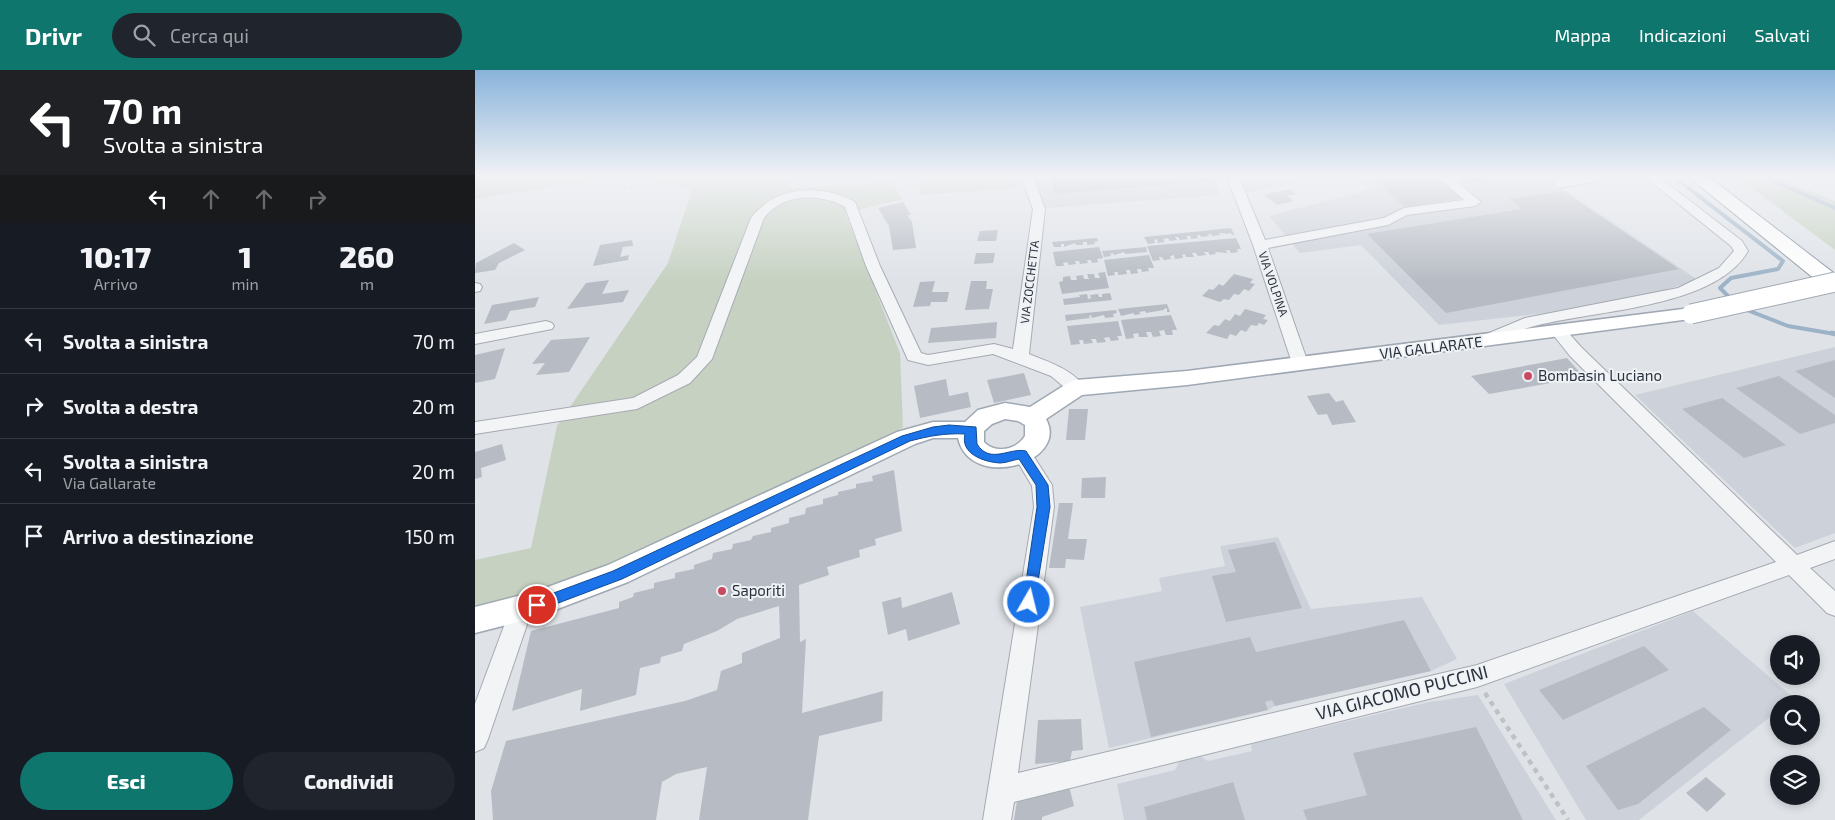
<!DOCTYPE html>
<html lang="it">
<style>
body{margin:0;font-family:"Exo 2",sans-serif;background:#20242c;color:#f1f3f6;height:100vh;display:flex;flex-direction:column;font-size:19px;white-space:nowrap}
*{box-sizing:border-box;margin:0}
p{font-size:16px;color:#9ea1a6}
.icon{flex:none;width:28px;height:28px;fill:none;stroke:currentColor;stroke-width:2;stroke-linecap:round;stroke-linejoin:round}
.map{position:relative;flex:1;overflow:hidden}
.details{display:flex;flex-direction:column;background:#171b24;width:475px}
.details>*{flex:none}
.guide{background:#202124;color:#fff;overflow:hidden}
.fabs{position:absolute;left:1295px;top:565px;display:grid;gap:10px}
.fabs a{display:grid;place-items:center;width:50px;height:50px;border-radius:50%;background:#171b24;box-shadow:0 2px 8px #0003;font-size:25px}
.pin{position:absolute;display:grid;place-items:center;width:42px;height:42px;color:#fff;margin:-21px;border:2px solid #fff;border-radius:50%;box-shadow:0 1px 5px #0007}
.me{position:absolute;width:55px;margin:-28px;rotate:8deg;stroke-linejoin:round;filter:drop-shadow(0 0 4px #0008)}
.turn{display:flex;align-items:center;gap:18px;height:105px;padding:0 20px;font-size:22px}
.turn .icon{width:65px;height:65px;stroke-width:2.5}
.turn b{display:block;font-size:35px;line-height:42px}
.lanes{display:flex;align-items:center;height:48px;padding:0 20px;background:#0003;justify-content:center;gap:25px;direction:ltr}
.lanes .off{opacity:.35}
.eta{display:flex;justify-content:space-evenly;align-items:center;height:85px;text-align:center}
.eta b{font-size:30px;font-weight:800;line-height:35px}
.cta{display:flex;gap:10px;margin-top:auto;padding:10px 20px}
.cta a{flex:1;height:58px;border-radius:30px;background:#0f766e;color:#fff;font-size:20px;font-weight:800;line-height:58px;text-align:center}
.cta a+a{background:#20242c;color:#f1f3f6}
ul{padding:0;list-style:none}
li{display:flex;align-items:center;gap:15px;height:65px;padding:0 20px;border-top:1px solid #363941}
li div{flex:1}
li b{display:block;font-size:19px}
li em{font-style:normal}
header{display:flex;align-items:center;gap:30px;box-sizing:border-box;height:70px;padding:0 25px;background:#0f766e;color:#fff}
header strong{font-size:24px}
nav{display:flex;gap:28px;margin-inline-start:auto;font-size:18px}
.search{width:350px;height:45px;background:#20242c;display:flex;align-items:center;gap:12px;box-sizing:border-box;padding:0 18px;border-radius:28px;color:#9ea1a6;font-size:19px}
main{display:flex;flex:1;min-height:0}
.map>svg:first-child{display:block}
.built{fill:#cdd2da}
.green{fill:#c6d1c1}
.lines{fill:none;stroke-linecap:round;stroke-linejoin:round}
.stream-far1{stroke:#9cb2c6;stroke-width:4}
.stream{stroke:#9cb2c6;stroke-width:5}
.building{fill:#b7bcc4}
.minor-casing{stroke:#a5aab2;stroke-width:2}
.major-casing{stroke:#9fa8b3;stroke-width:3}
.highway-casing{stroke:#87919e;stroke-width:2}
.path-far1{stroke:#bec1c6;stroke-width:2.5;stroke-dasharray:2.5 2.5;stroke-linecap:butt}
.path{stroke:#bec1c6;stroke-width:4.5;stroke-dasharray:5 5;stroke-linecap:butt}
.minor{fill:#f2f4f6;fill-rule:evenodd}
.major{fill:#fff;fill-rule:evenodd}
.highway{fill:#fff;fill-rule:evenodd}
.major-bridge-casing{stroke:#9fa8b3;stroke-width:21;stroke-linecap:butt}
.major-bridge{stroke:#fff;stroke-width:19}
.route{fill:#1a73e8;stroke:#114b97}
.poi-dot{fill:#c84961;stroke:#eff2f5;stroke-width:2}
.labels{text-anchor:middle;stroke-width:4;stroke-linejoin:round;paint-order:stroke}
.far-street-label{font-size:12px;fill:#29313e;stroke:#eff2f5}
.street-label{font-size:15px;fill:#29313e;stroke:#eff2f5}
.poi-label{font-size:15px;fill:#29313e;stroke:#eff2f5;text-anchor:start}
.near-street-label{font-size:18px;fill:#29313e;stroke:#eff2f5}
</style>
<header>
<strong>Drivr</strong>
<div class="search"><svg class="icon" aria-label="search" viewBox="0 0 24 24"><circle cx="10" cy="10" r="6"/><path d="M15 15l6 6"/></svg>Cerca qui</div>
<nav><a>Mappa</a><a>Indicazioni</a><a>Salvati</a></nav>
</header>
<main>
<section class="details">
<div class="guide">
<div class="turn"><svg class="icon" aria-label="left" viewBox="0 0 24 24"><path d="M17 20v-9H6M10 6l-5 5 5 5"/></svg><div><b>70 m</b>Svolta a sinistra</div></div>
<div class="lanes"><svg class="icon" aria-label="left" viewBox="0 0 24 24"><path d="M17 20v-9H6M10 6l-5 5 5 5"/></svg><svg class="icon off" aria-label="ahead" viewBox="0 0 24 24"><path d="M12 20V5M6 11l6-6 6 6"/></svg><svg class="icon off" aria-label="ahead" viewBox="0 0 24 24"><path d="M12 20V5M6 11l6-6 6 6"/></svg><svg class="icon off" aria-label="right" viewBox="0 0 24 24"><path d="M7 20v-9h11M14 6l5 5-5 5"/></svg></div>
</div>
<div class="eta">
<div><b>10:17</b><p>Arrivo</p></div>
<div><b>1</b><p>min</p></div>
<div><b>260</b><p>m</p></div>
</div>
<ul>
<li><svg class="icon" aria-label="left" viewBox="0 0 24 24"><path d="M17 20v-9H6M10 6l-5 5 5 5"/></svg><div><b>Svolta a sinistra</b></div><em>70 m</em></li>
<li><svg class="icon" aria-label="right" viewBox="0 0 24 24"><path d="M7 20v-9h11M14 6l5 5-5 5"/></svg><div><b>Svolta a destra</b></div><em>20 m</em></li>
<li><svg class="icon" aria-label="left" viewBox="0 0 24 24"><path d="M17 20v-9H6M10 6l-5 5 5 5"/></svg><div><b>Svolta a sinistra</b><p>Via Gallarate</p></div><em>20 m</em></li>
<li><svg class="icon" aria-label="arrive" viewBox="0 0 24 24"><path d="M6 21V4h12l-3 4 3 4H6"/></svg><div><b>Arrivo a destinazione</b></div><em>150 m</em></li>
</ul>
<div class="cta"><a>Esci</a><a>Condividi</a></div>
</section>
<div class="map">
<svg width="1360" height="750" viewBox="0 0 1360 750">
<rect width="100%" height="100%" fill="#dfe3e8"/>
<g class="built">
<path d="M558 107H740L746 125 569 138Z"/>
<path d="M764 107H846L771 123Z"/>
<path d="M873 107H1070L1223 210 1180 223 1089 241 964 255 886 175 825 183 794 146 898 119Z"/>
<path d="M1360 277V463L1320 478 1160 325Z"/>
<path d="M803 467 836 539 947 527 982 589 956 601 800 636 793 640 634 678 605 537 687 521 684 508 750 496 745 476Z"/>
<path d="M1218 541 1319 628 1312 634H1304V640L1164 750H1111L1029 614Z"/>
<path d="M1003 625 1081 750H649L642 714 700 700 706 688 723 685 733 691 777 681 776 674 954 632Z"/>
</g>
<g class="green">
<path d="M0 107H142L0 129Z"/>
<path d="M162 107H312L307 109 316 118 417 113 428 129 370 143 425 283 428 357 406 373 210 468 0 546V490L56 478 82 356 193 193 217 120Z"/>
<path d="M445 107H542L546 118 444 125Z"/>
<path d="M1262 107H1301L1360 131V180Z"/>
</g>
<g class="lines">
<g class="stream-far1">
<path d="M1199 107 1308 191 1303 199 1256 208 1245 218 1257 230"/>
<path d="M1289 107 1360 138"/>
<path d="M1267 238 1313 256 1360 264"/>
</g>
<path class="stream" d="M1357 263 1360 264"/>
</g>
<g class="building">
<path d="M576 107H738L740 111 579 124Z"/>
<path d="M897 107H963L989 128 930 137Z"/>
<path d="M982 107H1024V108L990 114Z"/>
<path d="M815 119 821 124 812 126 819 131 802 135 789 125Z"/>
<path d="M1088 121 1204 199 971 243 892 164 1047 139 1034 129Z"/>
<path d="M428 132 436 145H432L437 152 441 178 418 180 414 156 403 138Z"/>
<path d="M756 158 760 166 753 162 754 164 744 163 745 165 737 166 736 164H733L734 166 726 167 725 165H722L723 168 716 169V166H711L713 169 705 170 703 167H700L702 170 695 171 693 168 688 169 690 172 683 173 682 169 679 170 680 173 673 174 669 167Z"/>
<path d="M523 160 521 171H502L505 161Z"/>
<path d="M622 168 623 171 619 172 620 174 612 175V172H608V175H601L600 173 589 177V174H586V177H579L577 172Z"/>
<path d="M761 168 766 179H762L763 182 756 183 754 180H751L752 183 740 182 741 184 735 185 733 182H729L731 185 723 186 721 183H717L719 187H711L710 184 707 185 708 188 700 189 699 185 695 186 696 189 689 190 687 187H684L685 190 678 191 672 176Z"/>
<path d="M157 170 158 176 148 177 145 187 154 185 153 190 118 196 125 175Z"/>
<path d="M39 173 50 180 24 193 20 200 0 203 1 193Z"/>
<path d="M624 177 628 188 622 189 623 192 617 193 616 190H612L613 193 605 194 604 191H600L601 194 594 195 592 192 588 193 589 196H581L578 182Z"/>
<path d="M671 177 672 182 650 184 649 182 639 185 638 183 635 184 636 186 629 187 627 181Z"/>
<path d="M501 183H520L518 193 499 194Z"/>
<path d="M674 185 679 198H673L674 201 667 202 666 199H662L663 203 656 204 655 200H651L652 204 643 205V202H639L640 205 633 206 629 190Z"/>
<path d="M630 202 634 218 587 224 584 212 588 211V207L595 206 596 210H602L601 206 608 205 609 209H614L612 204H619L620 208H625L623 203Z"/>
<path d="M759 204 778 209 775 213 780 214 774 221 769 219 764 225 759 224 754 230 749 229 745 232 727 226 734 219 738 220 744 214 748 216Z"/>
<path d="M134 210 127 224 154 220 148 232 92 239 111 213Z"/>
<path d="M460 211 457 222H474L472 232H456L455 236 438 237 445 212Z"/>
<path d="M496 211H512L511 219H518L514 239 490 240Z"/>
<path d="M635 223 637 230 589 235 588 229 605 227 604 225 612 224 613 229 616 228 615 225 623 224 624 227H627V224Z"/>
<path d="M64 227 60 237 35 241 31 250 9 254 17 235Z"/>
<path d="M692 234 695 242H692V238L689 239V240L671 243 670 241 664 242 666 244 659 245V243L646 246 643 239Z"/>
<path d="M770 239 791 245 788 249 793 250 789 255 784 253 782 256 776 255 771 262 766 260 761 266 755 264 752 269 731 263 739 255 744 256 750 249 755 251 760 244 765 246Z"/>
<path d="M641 240 642 243 638 244 639 247 630 248 629 245 617 248 616 245 614 246 615 248 591 251 590 245Z"/>
<path d="M696 245 702 260H697L698 265H691L689 260 684 261 686 266 678 267 676 262H671L673 267H664L663 263 658 264 659 268 651 269 646 250Z"/>
<path d="M643 251 647 266H642L644 270 636 271 634 267 629 268 631 272 622 273 621 269H616L618 273 609 274 608 270H604L605 274 596 275 592 256Z"/>
<path d="M522 252 521 268 453 273 456 258Z"/>
<path d="M115 267 94 302 61 305 70 293 57 294 76 270Z"/>
<path d="M30 278 20 309 0 313V285Z"/>
<path d="M1092 288 1109 307 1014 324 996 306Z"/>
<path d="M1360 290V328L1320 301Z"/>
<path d="M549 303 556 325 519 333 512 310Z"/>
<path d="M1304 306 1360 345V353L1325 364 1261 318Z"/>
<path d="M471 309 474 326 493 322 496 337 445 348 439 316Z"/>
<path d="M854 323 861 332 868 330 881 352 857 355 852 344 843 345 832 326Z"/>
<path d="M1247 328 1311 375 1269 388 1207 339Z"/>
<path d="M594 339H613L610 370H591Z"/>
<path d="M27 374 31 390 6 398 7 407 0 409V382Z"/>
<path d="M419 400 427 461 400 469 401 475 384 480 385 487 352 497 354 505 324 515 325 572 331 569 327 643 408 621 407 651 344 666 333 750H224L232 697 201 704 187 712 181 750H18L16 721 31 671 210 631 242 620 246 601 267 593V583L305 568 304 536 262 549 242 561 209 574 207 581 186 587 185 593 165 598 161 625 105 641 107 619 37 641 56 561 144 538V532L158 527 159 523 179 518V513L200 508V503L219 499V495L237 489 238 483 257 479 258 474 276 470 278 466 296 462V458L314 453V448L330 444 331 438 348 434V429L363 425V422L381 418V414L398 411 397 406Z"/>
<path d="M631 407 630 428H606L607 408Z"/>
<path d="M584 433H598L593 469H612L609 490 591 489 590 498H574Z"/>
<path d="M800 472 827 538 751 552 737 506 761 502 753 480Z"/>
<path d="M477 522 485 554 433 571 431 559 413 565 407 532 426 527 427 538Z"/>
<path d="M929 550 956 601 800 636 797 630 790 632 793 640 676 667 659 592 775 567 781 582Z"/>
<path d="M1169 576 1194 600 1088 650 1064 620Z"/>
<path d="M1229 637 1256 660 1163 734 1143 740 1111 696Z"/>
<path d="M606 649 608 680 597 681 595 691 560 694 563 650Z"/>
<path d="M1001 657 1048 750H832L828 740 892 725 878 683Z"/>
<path d="M1231 707 1251 724 1232 742 1211 723Z"/>
<path d="M593 712 599 736 567 747V750H539L543 725Z"/>
<path d="M758 712 770 750H672L669 737Z"/>
</g>
<g class="lines">
<defs>
<g id="minor">
<path d="M546 107H558L570 139 554 284C573 292 598 299 610 318L607 322 601 324 595 322 576 306 518 284 453 295 433 290 391 196 370 137C345 123 308 123 289 148L237 289 215 313 162 339 0 364V352L158 328 203 305 222 287 276 148C300 115 347 114 380 132L405 196 446 283 453 285 519 274 538 279 558 139Z"/>
<path d="M752 107H764L790 170 909 148 929 138 989 130 963 107H977L1006 132 1000 136 932 145 913 155 793 178 833 293 831 297 825 298 819 297 817 293 778 175Z"/>
<path d="M1101 107H1129L1123 111 1084 118 1078 114 1080 111Z"/>
<path d="M1170 107H1184L1267 171 1273 181C1240 239 1116 240 1056 257 1039 261 1019 279 1002 274L1000 271 1002 268 1050 248 1203 218 1244 198 1259 181 1256 176Z"/>
<path d="M0 213 5 214 7 217 5 221 0 222Z"/>
<path d="M71 251 77 253 79 256 77 259 0 274V264Z"/>
<path d="M1084 257 1090 259 1107 278 1322 485 1360 471V489L1335 498 1360 521V546L1352 543 1314 505 1002 617 539 732 536 750H508L559 437 557 416 538 384 540 379 547 377 554 379 577 415 579 437 543 703 1002 595 1301 492 1095 286 1076 262 1078 259Z"/>
<path d="M46 530 54 533 57 540 13 669 9 678 0 682V634L35 540 38 533Z"/>
</g>
<path id="major" d="M1216 238 1223 240 1226 244 1223 248 712 315 607 325 571 349C595 393 495 422 483 368H458L440 374 153 512 59 548 0 563V537L59 522 133 495 422 362 458 352H490L503 340 530 333 555 337 593 313 601 310 712 301ZM530 349 543 351 550 355V366C541 380 521 384 509 372V361L517 354Z"/>
<path id="highway" d="M1214 107H1234L1360 204V220L1352 219Z"/>
</defs>
<use href="#minor" class="minor-casing"/>
<use href="#major" class="major-casing"/>
<use href="#highway" class="highway-casing"/>
<g class="path-far1">
<path d="M272 107 285 118 286 128"/>
<path d="M149 118 247 107"/>
</g>
<path class="path" d="M1010 623 1093 750"/>
<use href="#minor" class="minor"/>
<use href="#major" class="major"/>
<use href="#highway" class="highway"/>
<defs>
<path id="major-bridge" d="M1216 244 1360 212"/>
</defs>
<use href="#major-bridge" class="major-bridge-casing"/>
<use href="#major-bridge" class="major-bridge"/>
</g>
<linearGradient id="sky" x2="0" y2="1"><stop stop-color="#89b3da"/><stop offset="0.5" stop-color="#f1f2f5"/><stop offset="1" stop-color="#f1f2f5" stop-opacity="0"/></linearGradient>
<rect width="1360" height="212" fill="url(#sky)"/>
<path class="route" d="M474 355 501 357 502 374C515 395 535 377 551 381L573 415 575 437 559 536 554 538 550 536 548 532 562 437 561 415 544 389C538 390 531 393 525 393 509 392 485 384 490 364 470 363 454 366 435 371L147 509 62 541 57 539 55 535 57 531 138 501 427 366 458 357Z"/>
<g class="poi-dot">
<circle cx="1053" cy="306" r="5"/>
<circle cx="247" cy="521" r="5"/>
</g>
<g class="labels">
<g class="far-street-label">
<text transform="translate(555 212) rotate(-83)" y="4">VIA ZOCCHETTA</text>
<text transform="translate(798 214) rotate(71)" y="4">VIA VOLPINA</text>
</g>
<g class="street-label">
<text transform="translate(956 278) rotate(-7)" y="5">VIA GALLARATE</text>
</g>
<g class="poi-label">
<text x="1063" y="311">Bombasin Luciano</text>
<text x="257" y="526">Saporiti</text>
</g>
<g class="near-street-label">
<text transform="translate(927 623) rotate(-14)" y="6">VIA GIACOMO PUCCINI</text>
</g>
</g>
</svg>
<div class="fabs">
<a><svg class="icon" aria-label="sound" viewBox="0 0 24 24"><path d="M4 9h4l5-4v14l-5-4H4zM17 9q2 3 0 6"/></svg></a>
<a><svg class="icon" aria-label="search" viewBox="0 0 24 24"><circle cx="10" cy="10" r="6"/><path d="M15 15l6 6"/></svg></a>
<a><svg class="icon" aria-label="layers" viewBox="0 0 24 24"><path d="M12 4l9 5-9 5-9-5zM3 14l9 5 9-5"/></svg></a>
</div>
<div class="pin" style="left:62px;top:535px;background:#d93025"><svg class="icon" aria-label="arrive" viewBox="0 0 24 24"><path d="M6 21V4h12l-3 4 3 4H6"/></svg></div>
<svg class="me" style="left:554px;top:532px" viewBox="-20 -20 40 40"><circle r="17" fill="#1a73e8" stroke="#fff" stroke-width="3"/><path d="M0-11L8 9 0 5-8 9z" fill="#fff"/></svg>
</div>
</main>
